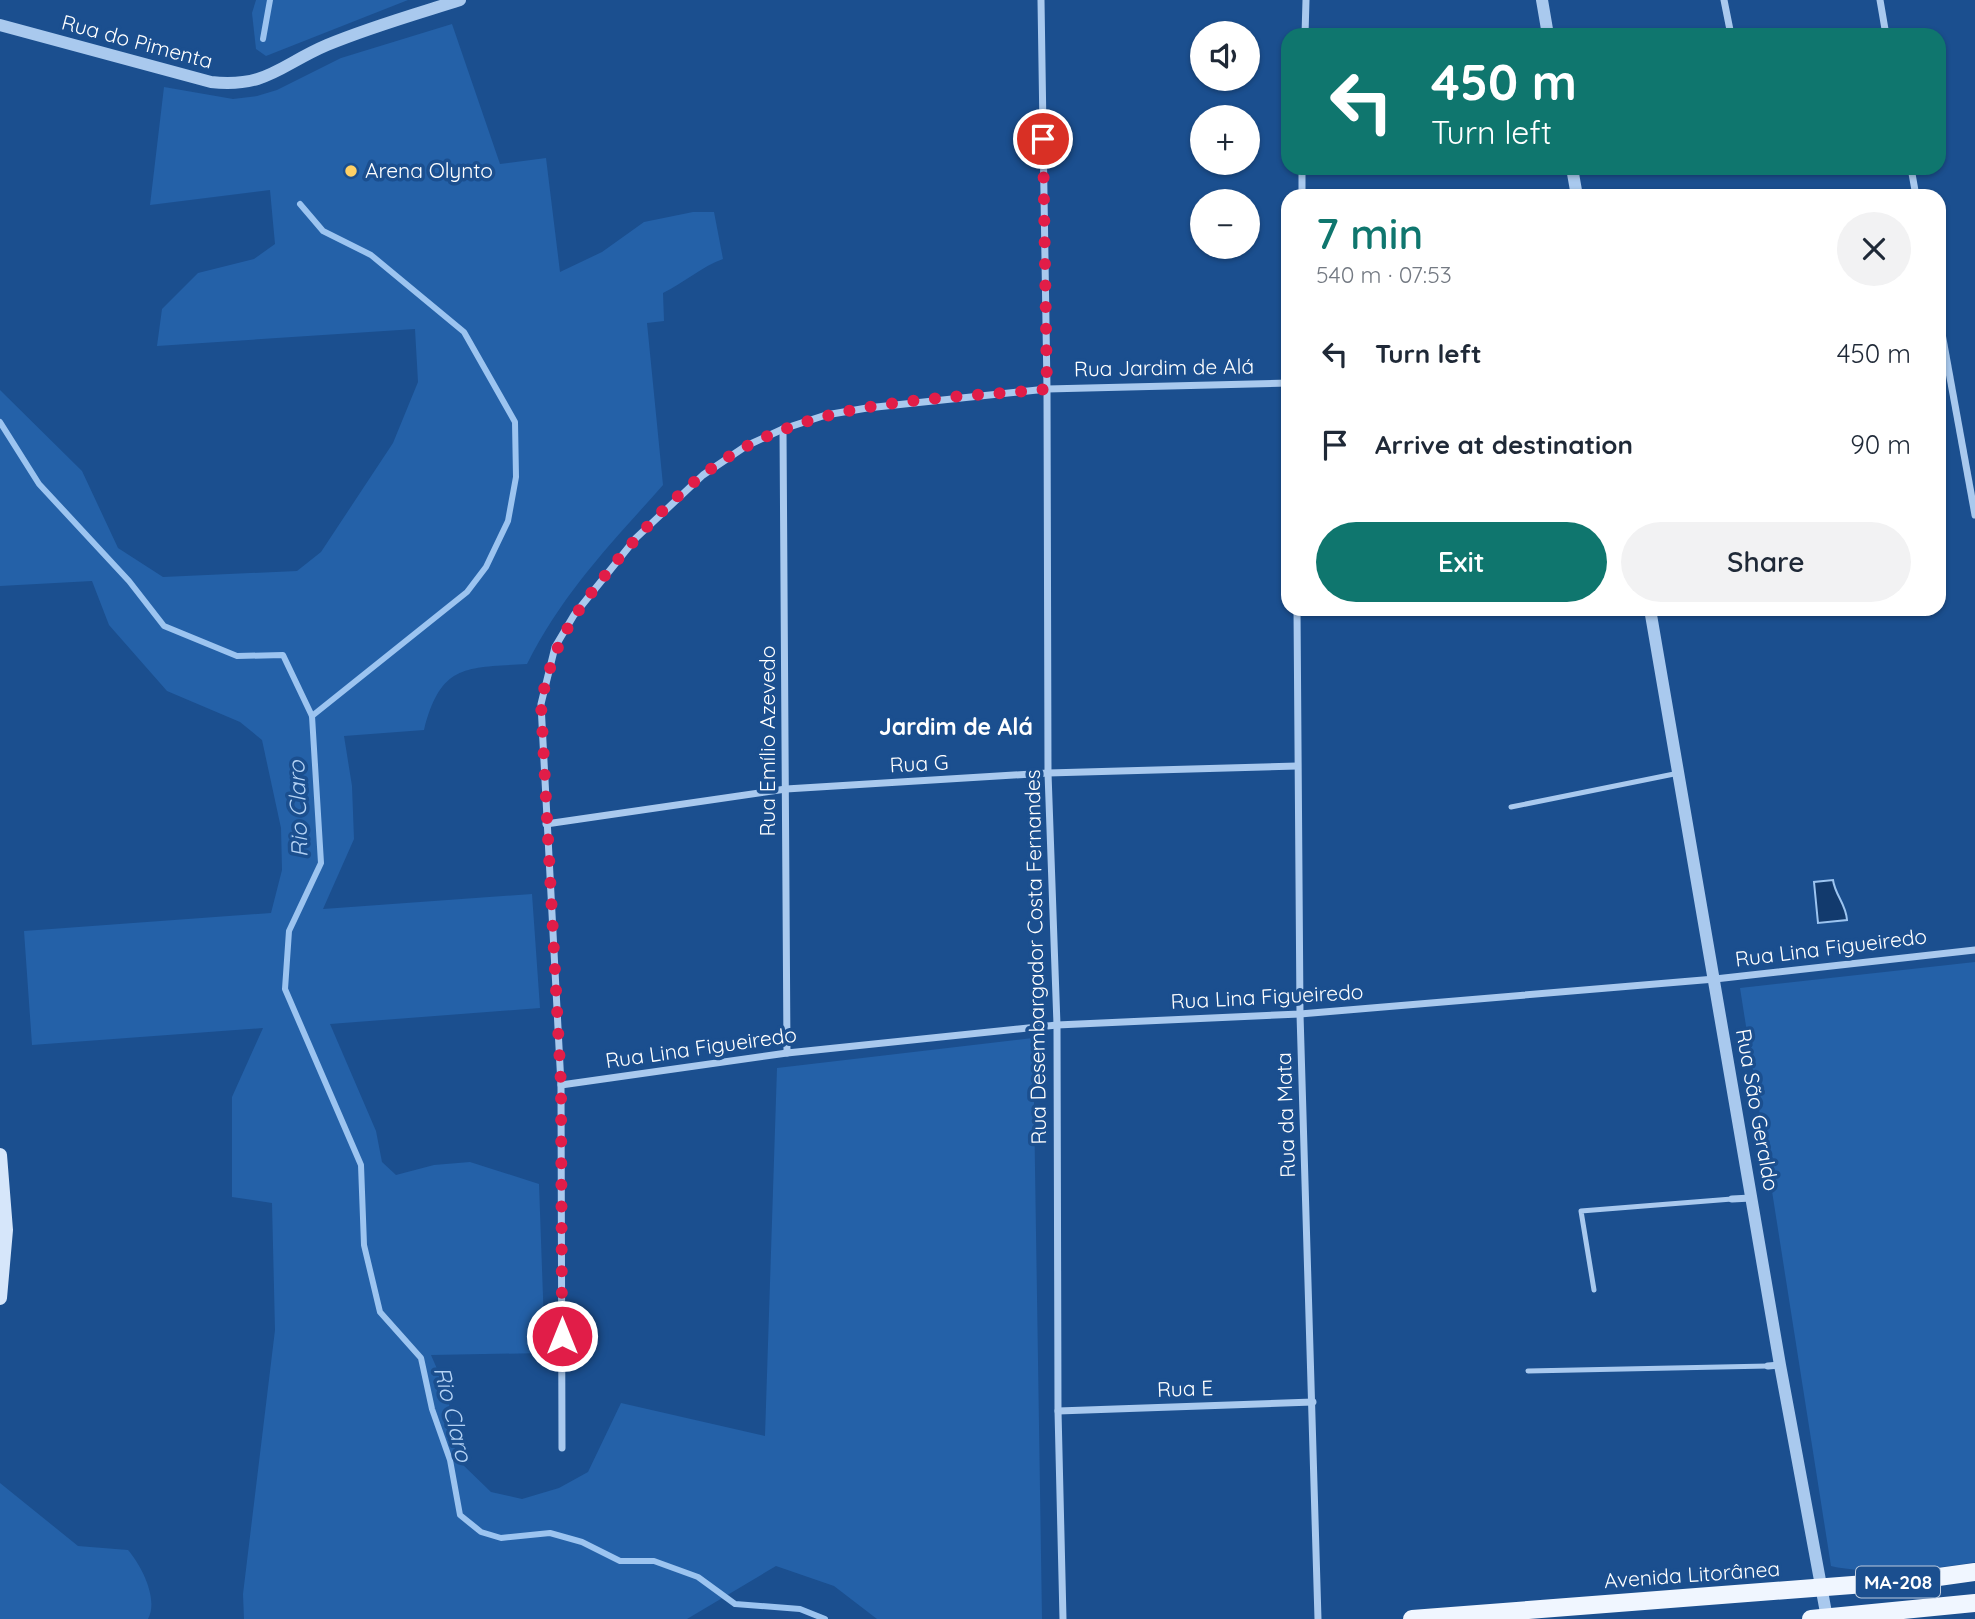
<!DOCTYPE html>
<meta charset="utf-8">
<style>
body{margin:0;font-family:Quicksand,sans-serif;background:#f2f2f3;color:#1f2937;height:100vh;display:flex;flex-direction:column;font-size:26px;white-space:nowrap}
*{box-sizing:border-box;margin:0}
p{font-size:23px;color:#747a83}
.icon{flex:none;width:38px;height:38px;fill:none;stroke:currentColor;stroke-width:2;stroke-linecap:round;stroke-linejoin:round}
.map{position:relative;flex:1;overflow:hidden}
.details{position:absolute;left:1281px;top:189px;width:665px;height:427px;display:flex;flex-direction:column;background:#fff;border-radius:21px;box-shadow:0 2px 5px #0004}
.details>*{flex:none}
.banner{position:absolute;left:1281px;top:28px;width:665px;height:147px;border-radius:21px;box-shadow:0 2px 5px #0004;background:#0f766e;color:#fff;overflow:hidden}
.controls{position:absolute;left:1190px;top:21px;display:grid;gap:14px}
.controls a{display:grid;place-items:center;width:70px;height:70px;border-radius:50%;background:#fff;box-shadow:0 2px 5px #0004;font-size:35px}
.pin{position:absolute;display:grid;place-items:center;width:60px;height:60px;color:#fff;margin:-30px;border:4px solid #fff;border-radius:50%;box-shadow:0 2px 7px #0007}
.me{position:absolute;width:77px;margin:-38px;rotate:0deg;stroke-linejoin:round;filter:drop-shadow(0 0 5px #0008)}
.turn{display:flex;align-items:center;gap:24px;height:147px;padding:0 35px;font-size:32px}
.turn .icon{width:91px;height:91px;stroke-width:2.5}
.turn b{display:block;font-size:49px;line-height:60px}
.round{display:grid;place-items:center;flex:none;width:74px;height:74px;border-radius:37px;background:#f2f2f3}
.summary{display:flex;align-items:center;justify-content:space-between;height:119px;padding:0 35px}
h1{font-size:42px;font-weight:600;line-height:52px;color:#0f766e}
.cta{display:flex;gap:14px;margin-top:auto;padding:14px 35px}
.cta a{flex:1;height:80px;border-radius:42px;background:#0f766e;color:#fff;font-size:28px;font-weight:600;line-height:80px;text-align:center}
.cta a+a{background:#f2f2f3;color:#1f2937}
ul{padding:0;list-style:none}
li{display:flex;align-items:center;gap:21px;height:91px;padding:0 35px}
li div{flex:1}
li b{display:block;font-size:26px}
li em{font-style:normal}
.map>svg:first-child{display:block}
.green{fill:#2461a8}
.water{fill:#123a6d;stroke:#9cc4f0;stroke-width:2}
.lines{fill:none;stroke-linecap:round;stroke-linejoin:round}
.stream{stroke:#9cc4f0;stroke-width:6}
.service{stroke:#a9c9ee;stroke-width:5}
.minor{stroke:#a9c9ee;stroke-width:7}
.tertiary{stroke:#a9c9ee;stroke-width:12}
.secondary{stroke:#d6e6fa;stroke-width:14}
.primary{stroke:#f0f6ff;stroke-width:18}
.route{stroke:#e11d48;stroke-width:12;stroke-dasharray:0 21.6}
.poi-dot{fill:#ffd166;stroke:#1b4f8f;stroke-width:2.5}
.labels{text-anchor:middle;stroke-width:7;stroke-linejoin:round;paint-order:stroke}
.shield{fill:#1b4f8f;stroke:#bbcadd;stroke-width:2}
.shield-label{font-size:19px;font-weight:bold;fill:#fff}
.street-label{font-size:21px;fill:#fff;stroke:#1b4f8f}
.poi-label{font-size:21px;fill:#fff;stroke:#1b4f8f;text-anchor:start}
.neighbourhood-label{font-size:23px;font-weight:bold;fill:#fff;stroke:#1b4f8f}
.water-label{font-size:23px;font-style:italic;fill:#b5d3f5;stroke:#1b4f8f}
</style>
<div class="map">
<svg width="1975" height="1619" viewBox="0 0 1975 1619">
<rect width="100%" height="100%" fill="#1b4f8f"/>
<g class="green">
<path d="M256 0H408L266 56 256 49 252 13Z"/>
<path d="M452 24 500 164 546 158 560 272 602 252 644 222 693 212H714L723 259C703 266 683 283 663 293L664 321 647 323 663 485C610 545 564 591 527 664 466 668 441 663 424 730L344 736 352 786 354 839 323 909 532 894 540 1008 330 1024 376 1131 382 1162 396 1175 434 1165 470 1162 539 1184 545 1353 431 1355 448 1394 453 1438 461 1463 491 1492 522 1499 559 1488 588 1472 621 1403 765 1436 777 1068 1033 1038 1042 1619H877L834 1586 776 1566 687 1619H244L243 1594 275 1330 272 1203 232 1197V1097L263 1028 32 1045 24 931 271 913 282 870 281 828 262 740 240 722 167 691 109 625 92 581 0 586V390L82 471 118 548 163 577 297 571 321 552 393 443 418 382 415 329 157 346 162 309 198 273 254 259 275 244 270 190 150 205 164 87 233 99 257 96 277 90 341 58Z"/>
<path d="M1975 962V1562C1937 1569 1867 1575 1831 1566L1740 988Z"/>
<path d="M0 1483 78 1546 128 1550C141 1565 159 1599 148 1619H0Z"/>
</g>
<path class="water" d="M1833 880C1835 895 1846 904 1847 920L1818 923 1814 882Z"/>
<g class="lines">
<g class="stream">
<path d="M263 39 270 0"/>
<path d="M300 204 323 231 371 255 464 332 515 422 516 477 508 521 486 567 467 592 312 716"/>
<path d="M0 422 39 484 129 581 164 626 237 656 283 655 312 716 321 863 289 931 285 989 361 1165 364 1245 380 1312 421 1358 432 1409 450 1460 460 1515 481 1532 501 1538 550 1533 582 1542 620 1561H654L698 1577 735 1604 800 1609 825 1619"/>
</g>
<g class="service">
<path d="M1511 807 1679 773"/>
<path d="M1594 1290 1581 1211 1732 1199"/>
<path d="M1528 1371 1768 1366"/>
</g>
<g class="minor">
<path d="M1041 0 1047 389 1048 773 1057 1025 1058 1411 1063 1619"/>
<path d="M1724 0 1731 35"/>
<path d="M1880 0 1886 35"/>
<path d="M1305 35 1306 0"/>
<path d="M1911 168 1916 196"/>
<path d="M1302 196V168"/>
<path d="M1939 317 1975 515"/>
<path d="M783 429 787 1053"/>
<path d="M1297 609 1300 1014 1318 1619"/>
<path d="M546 824 786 789 1048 773 1297 766"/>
<path d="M561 1085 787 1053 1057 1025 1300 1014 1715 979 1975 950"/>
<path d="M1732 1199 1751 1198"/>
<path d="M1768 1366 1780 1365"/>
<path d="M1058 1411 1313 1402"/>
<path d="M562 1448 561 1085 541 704 555 647 574 615 636 538 703 475 746 446 783 429 826 415 867 408 1047 389 1288 383"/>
</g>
<g class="tertiary">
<path d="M1542 0 1548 35"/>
<path d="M0 25 211 82C267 88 280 65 327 45 370 27 416 14 460 0"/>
<path d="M1572 168 1577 196"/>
<path d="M1650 609 1780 1365 1827 1618"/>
</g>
<path class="secondary" d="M0 1155 6 1230 0 1298"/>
<g class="primary">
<path d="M1412 1619 1917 1580 1975 1572"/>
<path d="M1811 1619 1975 1603"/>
</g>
</g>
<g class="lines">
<path class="route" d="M562 1336 561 1085 541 704C553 639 579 607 620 557 656 515 698 472 747 446 837 398 948 399 1047 389L1043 139"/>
</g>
<circle class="poi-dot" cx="351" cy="171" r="7"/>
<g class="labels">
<rect class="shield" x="1856" y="1566.5" width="84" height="31" rx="5"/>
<g class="shield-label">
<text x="1898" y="1589">MA-208</text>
</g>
<g class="street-label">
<text transform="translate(137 42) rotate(15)" y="7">Rua do Pimenta</text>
<text transform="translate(1164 368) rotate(-1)" y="7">Rua Jardim de Alá</text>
<text transform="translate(768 741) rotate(-90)" y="7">Rua Emílio Azevedo</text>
<text transform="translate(919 764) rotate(-3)" y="7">Rua G</text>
<text transform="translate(1831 948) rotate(-7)" y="7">Rua Lina Figueiredo</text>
<text transform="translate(1036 957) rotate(-91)" y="7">Rua Desembargador Costa Fernandes</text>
<text transform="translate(1267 997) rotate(-3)" y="7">Rua Lina Figueiredo</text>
<text transform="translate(701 1048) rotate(-8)" y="7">Rua Lina Figueiredo</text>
<text transform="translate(1757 1110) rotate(80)" y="7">Rua São Geraldo</text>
<text transform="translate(1286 1115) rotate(-92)" y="7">Rua da Mata</text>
<text transform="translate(1185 1389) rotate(-2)" y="7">Rua E</text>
<text transform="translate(1692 1575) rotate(-4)" y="7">Avenida Litorânea</text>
</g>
<g class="poi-label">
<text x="365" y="178">Arena Olynto</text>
</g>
<g class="neighbourhood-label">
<text x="956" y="735">Jardim de Alá</text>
</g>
<g class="water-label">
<text transform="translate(298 809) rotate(-92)" y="8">Rio Claro</text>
<text transform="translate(453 1414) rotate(76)" y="8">Rio Claro</text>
</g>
</g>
</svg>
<div class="controls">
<a><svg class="icon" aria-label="sound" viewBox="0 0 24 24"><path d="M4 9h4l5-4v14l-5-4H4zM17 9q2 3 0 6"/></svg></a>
<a>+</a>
<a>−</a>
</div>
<div class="pin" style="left:1043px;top:139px;background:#d93025"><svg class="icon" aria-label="arrive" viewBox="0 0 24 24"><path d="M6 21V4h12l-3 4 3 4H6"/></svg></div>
<svg class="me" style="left:562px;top:1336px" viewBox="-20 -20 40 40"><circle r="17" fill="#e11d48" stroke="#fff" stroke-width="3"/><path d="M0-11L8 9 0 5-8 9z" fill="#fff"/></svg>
<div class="banner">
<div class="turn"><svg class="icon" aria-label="left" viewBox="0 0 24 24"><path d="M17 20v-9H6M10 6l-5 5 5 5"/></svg><div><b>450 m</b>Turn left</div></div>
</div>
<section class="details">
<div class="summary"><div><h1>7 min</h1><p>540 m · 07:53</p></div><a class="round"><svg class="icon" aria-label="close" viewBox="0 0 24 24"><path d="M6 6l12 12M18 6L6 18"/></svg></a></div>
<ul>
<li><svg class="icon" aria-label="left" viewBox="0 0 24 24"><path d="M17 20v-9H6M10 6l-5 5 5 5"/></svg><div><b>Turn left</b></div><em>450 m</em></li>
<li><svg class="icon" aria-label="arrive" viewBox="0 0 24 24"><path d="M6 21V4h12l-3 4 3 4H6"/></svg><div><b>Arrive at destination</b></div><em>90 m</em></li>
</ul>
<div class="cta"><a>Exit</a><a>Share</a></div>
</section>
</div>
